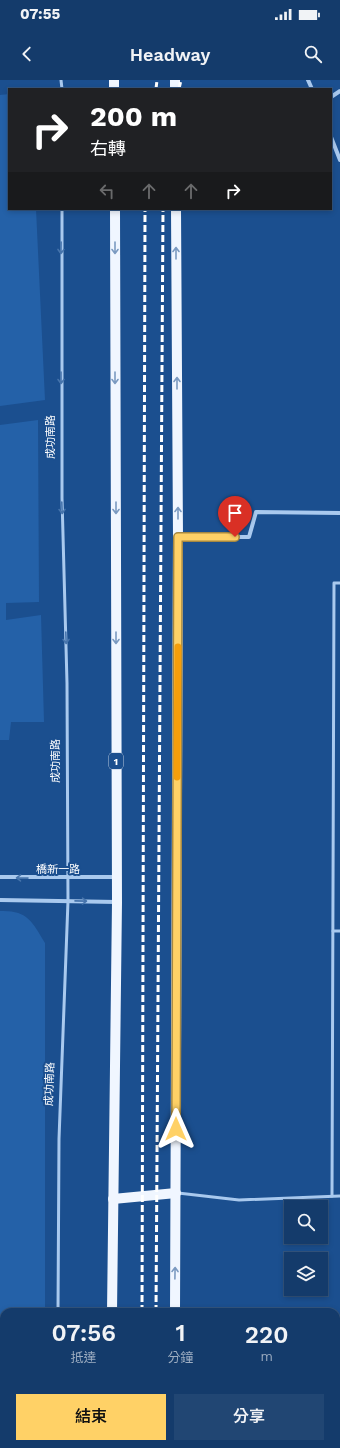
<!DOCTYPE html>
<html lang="zh-TW">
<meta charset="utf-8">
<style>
body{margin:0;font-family:"Work Sans","Noto Sans TC",sans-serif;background:#214673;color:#f1f3f6;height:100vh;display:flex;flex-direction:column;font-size:15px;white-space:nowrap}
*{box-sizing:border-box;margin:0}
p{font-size:13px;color:#9dadc1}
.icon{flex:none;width:22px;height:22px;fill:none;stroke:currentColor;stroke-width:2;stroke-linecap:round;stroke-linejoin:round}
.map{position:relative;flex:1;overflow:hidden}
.side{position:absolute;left:0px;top:1228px;width:340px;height:140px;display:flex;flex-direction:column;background:#143b6b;border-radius:12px 12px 0 0;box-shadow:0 2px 6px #0003,0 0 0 1px #33557e}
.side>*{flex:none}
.guide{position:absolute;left:8px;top:8px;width:324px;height:122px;border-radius:0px;box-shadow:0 2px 6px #0003,0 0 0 1px #33557e;background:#202124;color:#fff;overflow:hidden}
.tools{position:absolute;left:284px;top:1120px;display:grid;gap:8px}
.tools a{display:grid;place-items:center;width:44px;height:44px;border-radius:0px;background:#143b6b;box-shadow:0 2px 6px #0003,0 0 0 1px #33557e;font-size:20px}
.pin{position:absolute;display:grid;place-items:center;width:34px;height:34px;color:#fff;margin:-41px -17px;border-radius:50% 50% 50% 0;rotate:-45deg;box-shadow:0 0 4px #0007}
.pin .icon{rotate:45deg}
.me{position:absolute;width:44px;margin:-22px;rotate:0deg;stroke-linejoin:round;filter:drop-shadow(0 0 3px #0008)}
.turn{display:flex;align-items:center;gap:14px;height:84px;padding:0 16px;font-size:18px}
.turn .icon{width:52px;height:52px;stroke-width:2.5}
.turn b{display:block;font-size:28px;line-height:34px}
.lanes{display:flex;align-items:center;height:38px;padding:0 16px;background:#0003;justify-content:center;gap:20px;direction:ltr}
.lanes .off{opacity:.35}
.eta{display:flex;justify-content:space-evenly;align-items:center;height:68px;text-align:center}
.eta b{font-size:24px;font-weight:600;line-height:28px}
.action{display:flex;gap:8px;margin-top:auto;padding:8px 16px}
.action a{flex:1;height:46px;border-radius:0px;background:#ffd166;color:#111;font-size:16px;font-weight:600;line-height:46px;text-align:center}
.action a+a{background:#214673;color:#f1f3f6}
.status{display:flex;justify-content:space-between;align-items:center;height:28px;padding:0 20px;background:#143b6b;direction:ltr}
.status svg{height:11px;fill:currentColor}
header{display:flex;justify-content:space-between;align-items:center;height:52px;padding:0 16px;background:#143b6b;font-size:18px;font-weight:600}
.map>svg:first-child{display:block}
.green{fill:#2461a8}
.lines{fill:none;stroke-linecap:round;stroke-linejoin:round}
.lane{stroke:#a9c9ee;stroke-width:3}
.street{stroke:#a9c9ee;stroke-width:4}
.primary{stroke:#f0f6ff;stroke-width:10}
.rail{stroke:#fff;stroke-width:3;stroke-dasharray:7 3;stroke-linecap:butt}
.oneway{stroke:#4674ac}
.oneway2{stroke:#7b9ac1}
.route-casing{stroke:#a68842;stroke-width:10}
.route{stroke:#ffd166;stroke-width:7}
.slow{stroke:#f59e0b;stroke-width:7}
.labels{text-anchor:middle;stroke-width:4;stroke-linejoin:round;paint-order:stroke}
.shield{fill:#1b4f8f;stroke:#bbcadd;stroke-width:1}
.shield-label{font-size:10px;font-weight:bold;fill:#fff}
.street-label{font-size:11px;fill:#fff;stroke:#1b4f8f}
</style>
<div class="status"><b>07:55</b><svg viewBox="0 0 49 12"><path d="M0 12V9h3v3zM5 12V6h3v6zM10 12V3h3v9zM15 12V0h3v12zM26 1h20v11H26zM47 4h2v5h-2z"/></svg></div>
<header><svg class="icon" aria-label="back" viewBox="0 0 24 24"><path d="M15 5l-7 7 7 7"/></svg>Headway<svg class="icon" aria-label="search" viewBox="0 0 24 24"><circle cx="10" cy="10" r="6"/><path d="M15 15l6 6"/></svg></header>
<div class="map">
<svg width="340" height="1368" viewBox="0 0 340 1368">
<rect width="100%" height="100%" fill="#1b4f8f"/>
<g class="green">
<path d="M9 14V129H36L45 320 0 326V15Z"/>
<path d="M38 340 39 522 6 523V540L41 535 44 642H11L9 660H0V345Z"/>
<path d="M0 831C27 830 32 841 45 863V1232H4V1364H45V1368H0Z"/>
</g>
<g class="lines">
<g class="lane">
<path d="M61 0 62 9"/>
<path d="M333 851H340"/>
<path d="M178 1113 239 1120 340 1116"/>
<path d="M332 1116 334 503H340"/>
<path d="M58 1232 59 1059 68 821 67 603 62 418V129"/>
<path d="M57 1364V1368"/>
</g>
<g class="street">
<path d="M308 0 312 9"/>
<path d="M331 17 340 11"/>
<path d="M331 57 340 80"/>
<path d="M178 457H249L256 432 340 433"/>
<path d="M0 797H116"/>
<path d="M0 820 117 822"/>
</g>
<g class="primary">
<path d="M114 0V9"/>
<path d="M175 0V9"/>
<path d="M113 1119 176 1113"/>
<path d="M112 1232 117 822 115 129"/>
<path d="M175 1232 178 457 176 129"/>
<path d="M174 1364V1368"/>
<path d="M111 1368V1364"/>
</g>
<g class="rail">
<path d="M156 9 157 0"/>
<path d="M179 9 181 0"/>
<path d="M142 1232 145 129"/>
<path d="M156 1232 163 129"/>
<path d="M142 1364V1368"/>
<path d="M156 1368V1364"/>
</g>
</g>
<defs><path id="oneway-shaft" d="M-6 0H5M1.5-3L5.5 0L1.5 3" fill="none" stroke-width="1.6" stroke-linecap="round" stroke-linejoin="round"/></defs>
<g class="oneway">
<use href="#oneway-shaft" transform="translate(61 168) rotate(91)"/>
<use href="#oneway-shaft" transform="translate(61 298) rotate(90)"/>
<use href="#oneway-shaft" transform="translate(62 428) rotate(88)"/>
<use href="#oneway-shaft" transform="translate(66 558) rotate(88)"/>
<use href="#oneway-shaft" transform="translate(22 798) rotate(-179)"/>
<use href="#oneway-shaft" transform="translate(81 821) rotate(1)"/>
</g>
<g class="oneway2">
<use href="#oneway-shaft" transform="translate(115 168) rotate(90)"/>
<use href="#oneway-shaft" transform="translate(176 173) rotate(-90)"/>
<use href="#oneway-shaft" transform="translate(115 298) rotate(90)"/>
<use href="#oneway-shaft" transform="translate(177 303) rotate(-90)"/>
<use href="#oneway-shaft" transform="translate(116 428) rotate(90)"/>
<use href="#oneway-shaft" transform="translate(178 433) rotate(-90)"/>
<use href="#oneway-shaft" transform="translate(116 558) rotate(90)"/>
<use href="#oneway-shaft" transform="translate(175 1193) rotate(-89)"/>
</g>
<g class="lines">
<defs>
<path id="route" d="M176 1049 178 457H235"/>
</defs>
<use href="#route" class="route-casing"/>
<use href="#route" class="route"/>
<path class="slow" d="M177 697 178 567"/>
</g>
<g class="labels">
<rect class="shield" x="109" y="673" width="14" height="16" rx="3"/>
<g class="shield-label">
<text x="116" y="685">1</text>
</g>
<g class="street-label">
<text transform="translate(50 357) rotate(-90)" y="4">成功南路</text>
<text transform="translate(55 681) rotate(-90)" y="4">成功南路</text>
<text x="58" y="793">橋新一路</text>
<text transform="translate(49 1004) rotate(-88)" y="4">成功南路</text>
</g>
</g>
</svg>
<div class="tools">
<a><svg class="icon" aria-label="search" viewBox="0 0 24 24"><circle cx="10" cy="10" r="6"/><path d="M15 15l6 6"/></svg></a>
<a><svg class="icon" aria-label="layers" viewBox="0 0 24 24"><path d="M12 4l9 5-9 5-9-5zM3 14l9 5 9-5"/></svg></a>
</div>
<div class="pin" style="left:235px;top:457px;background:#d93025"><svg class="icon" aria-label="arrive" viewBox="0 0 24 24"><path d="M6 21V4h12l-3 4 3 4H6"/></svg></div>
<svg class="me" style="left:176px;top:1049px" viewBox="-20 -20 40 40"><path d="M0-17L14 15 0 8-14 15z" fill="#ffd166" stroke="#fff" stroke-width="4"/></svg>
<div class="guide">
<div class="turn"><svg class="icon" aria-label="right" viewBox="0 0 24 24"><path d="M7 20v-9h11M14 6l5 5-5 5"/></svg><div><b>200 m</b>右轉</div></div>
<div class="lanes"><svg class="icon off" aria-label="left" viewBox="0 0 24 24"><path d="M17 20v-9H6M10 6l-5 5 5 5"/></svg><svg class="icon off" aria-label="ahead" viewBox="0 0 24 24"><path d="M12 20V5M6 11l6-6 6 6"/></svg><svg class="icon off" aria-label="ahead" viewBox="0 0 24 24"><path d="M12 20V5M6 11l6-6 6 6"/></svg><svg class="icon" aria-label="right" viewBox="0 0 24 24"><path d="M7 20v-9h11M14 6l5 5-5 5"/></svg></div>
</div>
<section class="side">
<div class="eta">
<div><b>07:56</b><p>抵達</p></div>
<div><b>1</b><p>分鐘</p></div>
<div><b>220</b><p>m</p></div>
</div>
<div class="action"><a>結束</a><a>分享</a></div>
</section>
</div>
